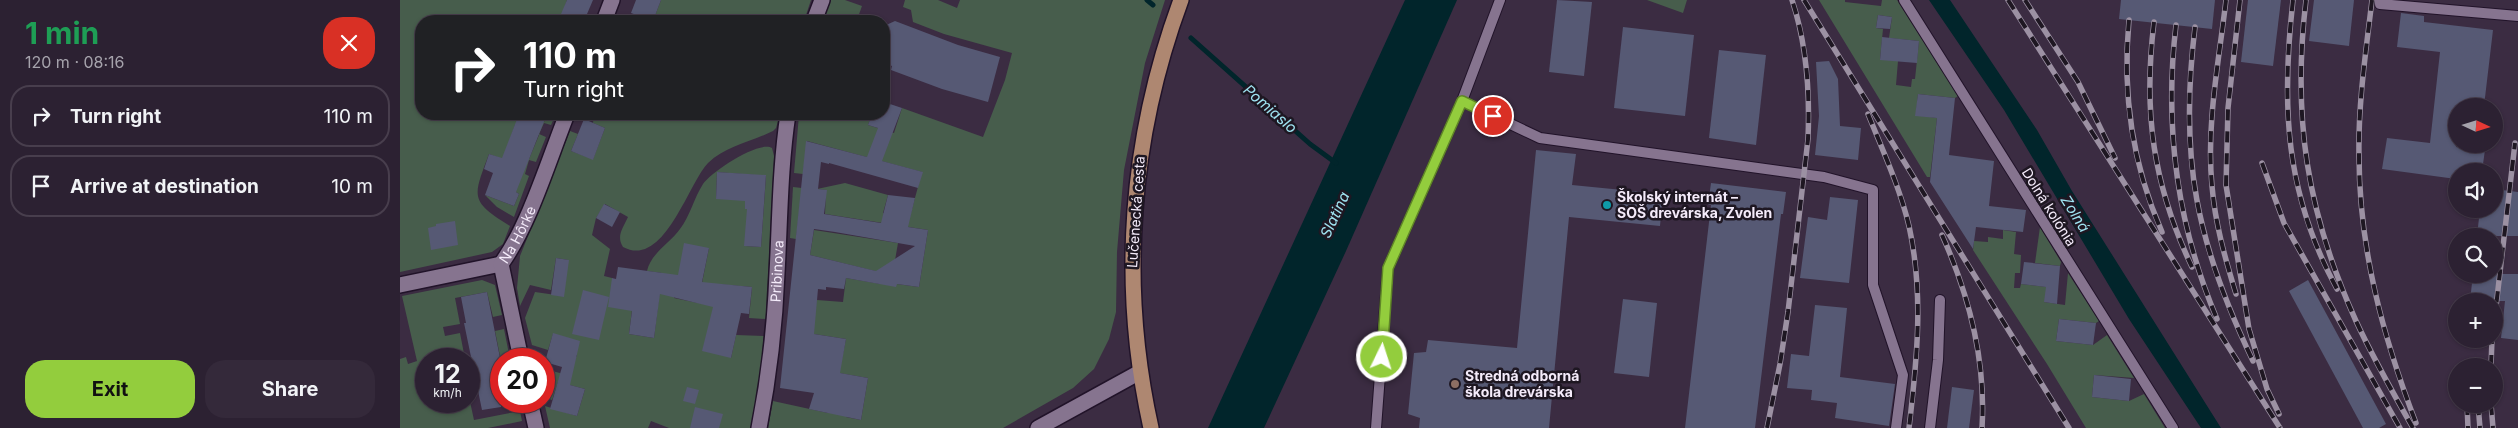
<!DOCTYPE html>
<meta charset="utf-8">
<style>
body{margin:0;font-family:Inter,sans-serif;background:#34293a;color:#f1f3f6;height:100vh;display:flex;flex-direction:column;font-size:19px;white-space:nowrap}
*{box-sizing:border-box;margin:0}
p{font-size:16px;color:#a6a3ac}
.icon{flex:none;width:28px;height:28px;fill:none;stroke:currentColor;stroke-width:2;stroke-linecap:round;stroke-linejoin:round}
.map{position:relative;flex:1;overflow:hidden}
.panel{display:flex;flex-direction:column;background:#2c2132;width:400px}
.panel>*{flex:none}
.banner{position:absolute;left:15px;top:15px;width:475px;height:105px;border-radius:20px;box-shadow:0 1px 4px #0004,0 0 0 1px #483e4d;background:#202124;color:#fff;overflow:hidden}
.needle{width:32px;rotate:94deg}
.controls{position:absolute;left:2048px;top:98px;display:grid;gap:10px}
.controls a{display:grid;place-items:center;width:55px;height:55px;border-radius:50%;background:#2c2132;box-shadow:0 1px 4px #0004,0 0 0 1px #483e4d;font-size:25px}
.speed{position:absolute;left:15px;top:348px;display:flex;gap:10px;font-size:25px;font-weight:700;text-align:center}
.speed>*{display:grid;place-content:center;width:65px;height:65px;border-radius:50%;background:#2c2132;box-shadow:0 1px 4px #0004,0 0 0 1px #483e4d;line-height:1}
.speed small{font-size:12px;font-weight:400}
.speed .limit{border:8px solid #d22;background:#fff;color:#111}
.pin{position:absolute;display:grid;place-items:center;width:42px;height:42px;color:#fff;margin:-21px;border:2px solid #fff;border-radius:50%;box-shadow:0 1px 5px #0007}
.me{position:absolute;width:55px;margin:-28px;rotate:4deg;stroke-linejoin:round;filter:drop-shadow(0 0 4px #0008)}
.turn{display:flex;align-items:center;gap:18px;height:105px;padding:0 25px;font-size:22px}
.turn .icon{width:65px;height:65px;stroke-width:2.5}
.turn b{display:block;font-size:35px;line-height:42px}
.round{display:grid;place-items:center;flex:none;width:52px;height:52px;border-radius:20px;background:#34293a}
.head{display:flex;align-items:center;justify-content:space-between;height:85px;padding:0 25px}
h1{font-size:30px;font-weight:700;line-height:38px;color:#1e9e55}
.action{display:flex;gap:10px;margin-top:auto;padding:10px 25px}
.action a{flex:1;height:58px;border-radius:20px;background:#93cd3d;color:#111;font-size:20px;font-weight:700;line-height:58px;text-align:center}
.action a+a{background:#34293a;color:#f1f3f6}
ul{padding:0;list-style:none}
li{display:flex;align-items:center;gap:15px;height:62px;margin:0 10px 8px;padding:0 15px;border:2px solid #483e4d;border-radius:20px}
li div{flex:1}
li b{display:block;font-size:19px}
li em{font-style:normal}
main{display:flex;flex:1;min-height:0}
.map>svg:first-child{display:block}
.green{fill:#475d4c;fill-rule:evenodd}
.water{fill:#01252b}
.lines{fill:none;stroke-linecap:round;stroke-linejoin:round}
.stream{stroke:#01252b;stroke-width:5}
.building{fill:#565974;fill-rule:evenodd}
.lane-casing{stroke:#211329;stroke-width:12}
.street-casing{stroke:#211329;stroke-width:18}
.primary-casing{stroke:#211329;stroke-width:18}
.lane{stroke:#86748f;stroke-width:10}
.street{stroke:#86748f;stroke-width:15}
.primary{stroke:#ae8771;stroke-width:15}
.rail-casing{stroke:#9c91a3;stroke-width:5.5}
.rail{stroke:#1e1722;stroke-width:4;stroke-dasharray:11;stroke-linecap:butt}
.route-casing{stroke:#608528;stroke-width:12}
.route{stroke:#93cd3d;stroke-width:9}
.culture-dot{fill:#0f9aa8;stroke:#1e1722;stroke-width:2}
.education-dot{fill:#8d6e63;stroke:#1e1722;stroke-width:2}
.labels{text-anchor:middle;stroke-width:5;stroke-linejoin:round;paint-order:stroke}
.poi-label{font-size:14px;font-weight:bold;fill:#f4ebfa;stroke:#1e1722;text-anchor:start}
.street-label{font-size:14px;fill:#f4ebfa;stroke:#1e1722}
.water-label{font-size:15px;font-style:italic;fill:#9fe3f1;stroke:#1e1722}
</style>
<main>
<section class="panel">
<div class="head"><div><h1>1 min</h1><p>120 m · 08:16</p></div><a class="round" style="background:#d93025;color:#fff"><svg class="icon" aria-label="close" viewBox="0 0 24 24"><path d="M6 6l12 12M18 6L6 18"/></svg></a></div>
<ul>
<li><svg class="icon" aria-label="right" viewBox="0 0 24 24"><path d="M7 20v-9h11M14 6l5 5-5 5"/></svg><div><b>Turn right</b></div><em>110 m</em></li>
<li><svg class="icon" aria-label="arrive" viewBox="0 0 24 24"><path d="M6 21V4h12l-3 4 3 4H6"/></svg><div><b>Arrive at destination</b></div><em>10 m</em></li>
</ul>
<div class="action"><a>Exit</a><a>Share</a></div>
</section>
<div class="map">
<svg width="2118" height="428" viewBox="0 0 2118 428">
<rect width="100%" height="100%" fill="#3b2c42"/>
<g class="green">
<path d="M0 0H167L165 6 180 12 177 21H21V114H123L144 122 147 114H156L151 125 144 123 139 134 146 137 136 162 129 160 125 174 129 176 114 217 97 207 85 195 114 206 119 194 116 192 97 157 89 154C73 197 69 201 110 226L103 244 92 252 0 272ZM115 125 139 135 129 159 106 150Z"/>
<path d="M261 0H411L404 21H253Z"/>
<path d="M431 0H445L462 6 458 17 448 21H423Z"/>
<path d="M505 0H538L557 8 560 0H765L745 63 724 170 717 252 716 312 709 339 694 369 673 388 603 428H368L373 401 428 413 447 409 446 417 461 420 468 378 439 373 446 339 401 332 417 300 443 302 446 278 481 284 482 282 519 287 528 230 425 214 426 190 417 189 445 183 488 195 483 213 509 220 522 172 407 141 403 174 394 173 399 115 406 117 407 114H472L468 125 494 133 502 108 583 137 605 80 612 53 544 34 513 22 511 10 503 7Z"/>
<path d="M1247 0H1287L1283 13Z"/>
<path d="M1419 0H1445V2L1481 6 1482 0H1497L1558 96 1555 98 1518 94 1516 115 1537 118 1530 177H1527ZM1478 15 1492 17 1489 38 1519 41 1515 79H1512L1511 87 1496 85 1498 61 1480 59 1483 29 1476 28Z"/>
<path d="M194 114H380L376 128 373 131C351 142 326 146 308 163 288 184 264 269 223 247 216 236 223 228 228 217L205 204 196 218 192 235 210 249 204 276 212 278 232 310 229 334 254 338 262 273 247 271C251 253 270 243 280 229 290 216 294 198 303 184 311 172 359 140 372 148L374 156 366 319 349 318 352 287 316 284 340 313 339 322 326 319 331 358 336 335 364 336 357 402 351 428H269L251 421 248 428H150L145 406 177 416 185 389 158 382 152 400 144 397V369L168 375 177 355 153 334 148 350 132 345 125 318 135 292 163 296 168 260 156 258 151 290 130 285 120 306 117 288 120 256 170 131 178 134 171 151 193 159 205 128 193 123ZM317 172 366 176 361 247 345 246 349 209H345L346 197 316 199ZM309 248 298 303 274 298 277 284Z"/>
<path d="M393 187 402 188 396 239 390 238Z"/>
<path d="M1640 227 1661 262 1660 266 1635 263Z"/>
<path d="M414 230 498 243 494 266 483 273 410 255Z"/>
<path d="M1603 230 1616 232 1614 254 1621 255 1620 273H1615L1614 288H1620L1621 284 1655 288 1644 302 1665 305 1668 273 1699 321 1696 323 1659 319 1656 341 1693 345 1707 335 1734 378 1694 375 1692 397 1729 401 1744 394 1765 428H1686L1647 364 1573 250 1574 241 1588 242V237L1603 239Z"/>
<path d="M82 280 95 285 102 315 93 317 87 292 55 298 60 324 43 327 45 336 60 333 65 359H26V401H69V397L74 420 120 411 122 421 88 428H0V359L6 357 8 364 17 361 2 296Z"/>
<path d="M104 329 109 354 100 356 101 371 81 375 79 365 69 367V362L100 356 95 331Z"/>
</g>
<g class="water">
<path d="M1005 0H1057L946 251 864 428H808Z"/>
<path d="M1529 0H1550L1637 130 1672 191 1821 428H1801L1729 319 1604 110Z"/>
</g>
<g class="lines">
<g class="stream">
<path d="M747 0 753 5"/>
<path d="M791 38 910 144 936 163"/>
</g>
</g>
<g class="building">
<path d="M167 0H193L184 21H158Z"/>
<path d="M236 0H261L253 21 231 13Z"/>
<path d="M1157 0 1192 2 1184 76 1149 72Z"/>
<path d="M1721 0H1815L1812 29 1719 19Z"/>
<path d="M1848 0H1881L1873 66 1841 62Z"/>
<path d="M1914 0H1954L1949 46 1909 41Z"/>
<path d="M2001 13 2024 16V22L2093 30 2084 106H2056V147L2085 150 2082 171H2056V179L1982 169 1987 138 2030 143 2040 52 1997 47Z"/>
<path d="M1478 15 1492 17 1490 29 1476 28Z"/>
<path d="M495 21 558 45 600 57 588 102 542 89 491 70 492 66 484 63V26Z"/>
<path d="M1223 27 1294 35 1285 116 1214 108Z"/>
<path d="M1482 37 1519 41 1517 63 1480 60Z"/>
<path d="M1319 50 1366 55 1356 145 1309 138Z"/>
<path d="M1429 61 1438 79 1440 126 1461 128 1458 160 1415 155 1419 116 1416 62Z"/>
<path d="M1518 94 1555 98 1549 155 1594 161 1589 206 1626 210 1623 232 1576 227 1573 249 1530 182 1537 118 1515 116Z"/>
<path d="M484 102 502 108 482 161 523 172 518 188 429 163V164L421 162 418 189 427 190 424 214 481 223 488 195 515 198 508 227 528 230 519 287 497 284 496 287 446 278 444 289 426 287V290L418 289 414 334 446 339 440 373 468 378 461 420 409 409 414 393 380 388 406 141 467 157 478 128 468 125 472 114H484ZM414 229 435 232 515 246 476 271 410 255Z"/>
<path d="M119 114H147L116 192 119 194 114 206 85 195 93 173 84 169 89 154 102 158Z"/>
<path d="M184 119 205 128 193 160 171 151Z"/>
<path d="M1136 150 1176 154 1172 185 1263 194 1260 226 1169 217 1149 428H1019L1020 418 1008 414 1014 353 1026 352 1028 340 1117 348Z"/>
<path d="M317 172 366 175 361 247 344 246 347 209H345V201L316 199Z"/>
<path d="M1311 183 1386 192 1383 214H1381L1355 428H1285L1311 205H1308Z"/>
<path d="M2094 189 2118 192V236H2077L2080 209H2094Z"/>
<path d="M1430 197 1458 200 1449 283 1400 278 1408 217 1427 220Z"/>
<path d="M204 204 220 212 212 227 196 218Z"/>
<path d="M55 221 58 245 31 250 28 228 36 226V224Z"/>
<path d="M284 243 309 248 302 282 352 287 349 314 341 313 331 358 302 351 313 307 260 294 254 338 229 334 232 311 208 307 212 278 216 279 218 267 278 275Z"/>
<path d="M156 258 169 260 164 297 151 295Z"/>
<path d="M1624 262 1660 266 1657 304 1644 302 1646 287 1621 284Z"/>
<path d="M2073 274H2118V340L2101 338 2105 301H2070Z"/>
<path d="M1908 280 1986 424 1979 428H1963L1889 291Z"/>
<path d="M183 290 209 297 199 340 172 334Z"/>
<path d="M87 292 101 363V407L82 410 64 323H66L61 297Z"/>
<path d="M1223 299 1257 303 1249 377 1214 373Z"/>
<path d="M1415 305 1447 308 1440 377 1495 384 1489 426 1435 418 1437 403 1411 400 1412 390 1387 388 1391 354 1409 356Z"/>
<path d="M1659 319 1696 323 1693 345 1656 341Z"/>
<path d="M153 333 180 341 170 385 185 389 177 416 150 409 162 367 145 362Z"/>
<path d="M1694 375 1731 379 1729 401 1692 397Z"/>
<path d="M287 387 299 390 295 404 283 401Z"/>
<path d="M1552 387 1574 390 1569 428H1547Z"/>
<path d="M295 407 323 414 319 428H290Z"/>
</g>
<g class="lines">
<defs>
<g id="lane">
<path d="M1504 0 1773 428"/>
<path d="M1980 0V4L2118 16"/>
<path d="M1062 101 1140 138 1424 177 1473 190V285L1503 375 1496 428"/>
<path d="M976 428 988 268 1062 101 1100 0"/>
<path d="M1530 428 1538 360 1540 300"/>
</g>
<g id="street">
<path d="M204 21 212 0"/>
<path d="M414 21 422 0"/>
<path d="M0 285 101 264"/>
<path id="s1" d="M121 359 101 264C129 226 149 159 167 114"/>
<path d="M130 401 136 428"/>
<path id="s2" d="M359 428C369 377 375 325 377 273 380 220 380 167 388 114"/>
<path d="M638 428 740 372"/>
</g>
<path id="primary" d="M751 428C719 284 730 138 781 0"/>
</defs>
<use href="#lane" class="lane-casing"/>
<use href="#street" class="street-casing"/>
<use href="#primary" class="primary-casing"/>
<use href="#lane" class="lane"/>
<use href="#street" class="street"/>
<use href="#primary" class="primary"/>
<defs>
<g id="rail">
<path d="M1404 0 1669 428"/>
<path d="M1608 0 1880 428"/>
<path d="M1625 0 1678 82 1715 158"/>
<path d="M1826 0C1819 61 1806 124 1812 186 1815 223 1825 258 1836 294"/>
<path d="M1840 0 1828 108 1826 185 1849 329 1867 389 1879 414"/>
<path d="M1893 0C1881 106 1885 193 1937 289"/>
<path d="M1906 0C1892 118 1907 213 1956 321 1973 358 1993 393 2013 428"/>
<path d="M1972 0C1966 51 1958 103 1959 155 1959 249 1983 337 2016 423"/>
<path d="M1729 20C1722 94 1732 164 1762 232"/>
<path d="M1754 22C1743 112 1753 185 1792 267"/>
<path d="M1776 25C1764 126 1777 225 1817 319"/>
<path d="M1795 27C1779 158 1796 242 1853 361"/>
<path d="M1468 114C1483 151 1500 188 1509 226 1524 294 1517 360 1509 428"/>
<path d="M1862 163 1884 223 2000 428"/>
<path d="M1542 235C1569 295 1586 361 1582 428"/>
<path d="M2094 324 2115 143"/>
<path d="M2091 366 2092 339"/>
<path d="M2067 404 2068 428"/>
<path d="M2078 404 2080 428"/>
<path d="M2091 404 2093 428"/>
<path d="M1367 428 1380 364 1388 312 1408 139C1410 92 1407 45 1392 0"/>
</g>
</defs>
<use href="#rail" class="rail-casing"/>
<use href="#rail" class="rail"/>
</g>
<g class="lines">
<defs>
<path id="route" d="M982 357 988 268 1062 101 1093 116"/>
</defs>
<use href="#route" class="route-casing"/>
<use href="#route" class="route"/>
</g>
<circle class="culture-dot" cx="1207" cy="205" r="5"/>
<circle class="education-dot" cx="1055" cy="384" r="5"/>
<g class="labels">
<g class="poi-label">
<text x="1217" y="202">Školský internát –<tspan x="1217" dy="16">SOŠ drevárska, Zvolen</tspan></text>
<text x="1065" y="381">Stredná odborná<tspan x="1065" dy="16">škola drevárska</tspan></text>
</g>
<g class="street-label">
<text transform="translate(1649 207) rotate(58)" y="5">Dolná kolónia</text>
<text transform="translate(736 212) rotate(-86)" y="5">Lučenecká cesta</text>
<text dy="5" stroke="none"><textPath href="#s1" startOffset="131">Na Hôrke</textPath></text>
<text dy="5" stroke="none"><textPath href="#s2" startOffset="158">Pribinova</textPath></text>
</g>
<g class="water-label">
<text transform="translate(870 109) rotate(41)" y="5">Pomiaslo</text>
<text transform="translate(1675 214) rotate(58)" y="5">Zolná</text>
<text transform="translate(935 215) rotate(-65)" y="5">Slatina</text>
</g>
</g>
</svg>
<div class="controls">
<a><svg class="needle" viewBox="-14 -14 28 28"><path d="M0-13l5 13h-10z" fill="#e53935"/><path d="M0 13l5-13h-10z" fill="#a6a3ac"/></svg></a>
<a><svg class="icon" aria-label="sound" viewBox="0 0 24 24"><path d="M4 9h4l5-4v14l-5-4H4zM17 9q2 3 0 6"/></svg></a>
<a><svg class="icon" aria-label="search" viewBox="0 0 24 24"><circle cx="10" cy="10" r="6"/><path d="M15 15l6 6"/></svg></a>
<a>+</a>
<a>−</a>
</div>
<div class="speed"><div>12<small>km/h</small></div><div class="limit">20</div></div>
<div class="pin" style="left:1093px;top:116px;background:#d93025"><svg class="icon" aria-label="arrive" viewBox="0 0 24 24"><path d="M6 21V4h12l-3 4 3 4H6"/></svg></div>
<svg class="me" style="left:982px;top:357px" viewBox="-20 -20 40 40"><circle r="17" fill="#93cd3d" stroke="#fff" stroke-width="3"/><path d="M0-11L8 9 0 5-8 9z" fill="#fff"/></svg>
<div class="banner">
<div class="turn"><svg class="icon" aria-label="right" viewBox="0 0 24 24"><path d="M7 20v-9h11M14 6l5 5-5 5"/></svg><div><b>110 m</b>Turn right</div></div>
</div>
</div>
</main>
